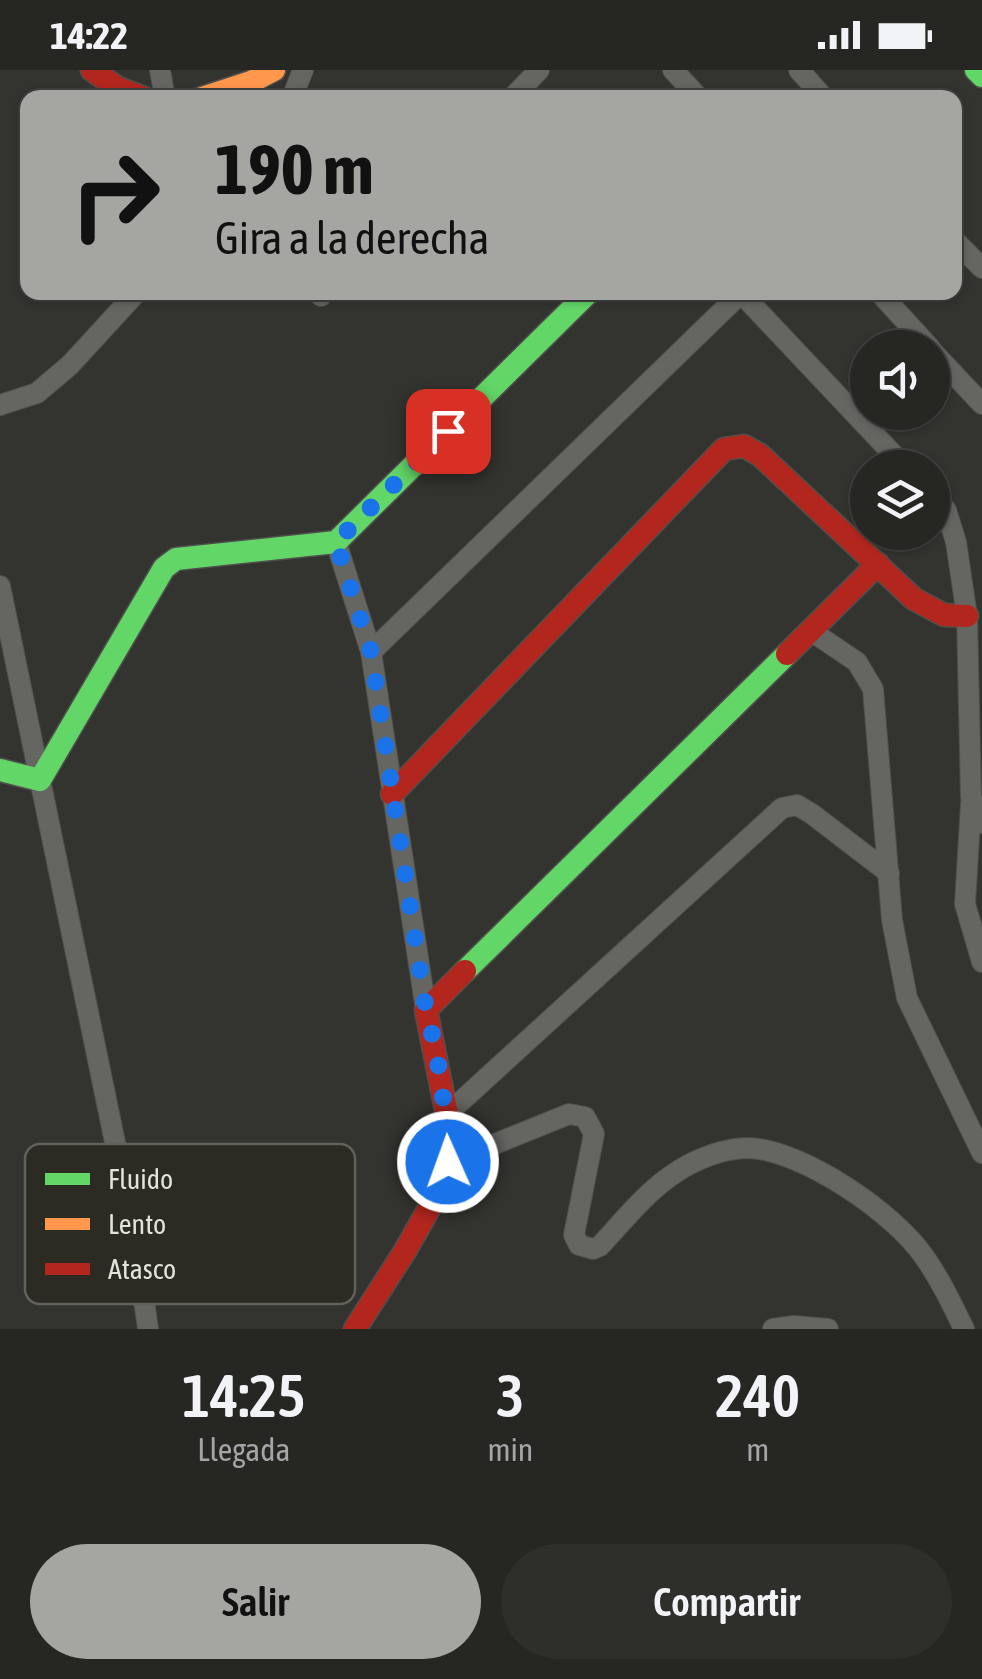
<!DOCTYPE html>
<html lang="es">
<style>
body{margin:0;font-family:"Asap Condensed",sans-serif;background:#2e2e2b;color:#f1f3f6;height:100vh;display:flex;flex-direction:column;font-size:38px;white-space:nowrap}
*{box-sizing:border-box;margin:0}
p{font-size:32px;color:#a4a5a6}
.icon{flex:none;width:55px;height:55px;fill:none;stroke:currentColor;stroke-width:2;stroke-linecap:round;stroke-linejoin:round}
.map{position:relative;height:1259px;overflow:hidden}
.details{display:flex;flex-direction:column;background:#262623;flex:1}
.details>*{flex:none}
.guide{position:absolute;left:20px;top:20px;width:942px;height:210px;border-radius:20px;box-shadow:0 2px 8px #0004,0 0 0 2px #424341;background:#a5a5a1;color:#111;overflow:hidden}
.tools{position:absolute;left:850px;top:260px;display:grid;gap:20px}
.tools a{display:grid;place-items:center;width:100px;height:100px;border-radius:50%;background:#262623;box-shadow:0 2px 8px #0004,0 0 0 2px #424341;font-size:50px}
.pin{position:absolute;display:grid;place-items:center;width:85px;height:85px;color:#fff;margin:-42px;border-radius:20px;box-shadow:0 5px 15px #0006}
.me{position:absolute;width:110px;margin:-55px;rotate:358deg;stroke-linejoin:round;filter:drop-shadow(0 0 8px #0008)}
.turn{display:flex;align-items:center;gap:35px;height:210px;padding:0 30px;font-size:45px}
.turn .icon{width:130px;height:130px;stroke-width:2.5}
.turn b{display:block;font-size:70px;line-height:85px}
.eta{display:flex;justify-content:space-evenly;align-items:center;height:170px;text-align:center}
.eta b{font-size:60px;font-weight:600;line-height:70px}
.action{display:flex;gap:20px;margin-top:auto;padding:20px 30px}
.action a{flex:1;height:115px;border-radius:60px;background:#a5a5a1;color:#111;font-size:40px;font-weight:600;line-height:115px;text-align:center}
.action a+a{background:#2e2e2b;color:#f1f3f6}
.status{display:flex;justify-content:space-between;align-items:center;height:70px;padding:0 50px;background:#262623;direction:ltr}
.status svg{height:28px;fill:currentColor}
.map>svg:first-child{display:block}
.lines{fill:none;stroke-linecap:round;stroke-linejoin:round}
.street-casing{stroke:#4f4f4b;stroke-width:22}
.fast-casing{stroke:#4f4f4b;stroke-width:25}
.slow-casing{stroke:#4f4f4b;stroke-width:25}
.jam-casing{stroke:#4f4f4b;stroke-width:25}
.street{stroke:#656562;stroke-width:20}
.fast{stroke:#63d668;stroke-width:22}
.slow{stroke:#ff974d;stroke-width:22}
.jam{stroke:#b3261e;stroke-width:22}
.route{stroke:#1a73e8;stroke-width:18;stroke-dasharray:0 32.4}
.key{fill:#2b2b23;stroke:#62625b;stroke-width:2.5}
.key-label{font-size:28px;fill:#e3e3de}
</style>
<div class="status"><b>14:22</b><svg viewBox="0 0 49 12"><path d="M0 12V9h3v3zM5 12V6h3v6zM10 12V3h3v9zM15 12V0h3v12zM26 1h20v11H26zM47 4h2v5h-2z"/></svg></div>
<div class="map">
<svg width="982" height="1259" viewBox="0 0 982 1259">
<rect width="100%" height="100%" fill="#33332f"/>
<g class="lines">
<defs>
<g id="street">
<path d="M160 0 165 28"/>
<path d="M673 0 699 28"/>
<path d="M799 0 824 28"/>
<path d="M292 28 303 0"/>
<path d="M512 28 539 0"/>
<path d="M955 171 982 198"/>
<path d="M740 222 906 398"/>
<path d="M879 222 930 278"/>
<path d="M321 226 324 222"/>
<path d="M932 281 982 334"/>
<path d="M0 335 37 323 70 295 137 222"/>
<path d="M932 426 946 440 956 472 967 546 971 727 982 753"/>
<path d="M336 472 371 582 426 940"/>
<path d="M0 516 136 1174 148 1259"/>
<path d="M811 561 857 592 873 619 892 850 907 928 982 1083"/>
<path d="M371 582 741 223"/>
<path d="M971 734 965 834 982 892"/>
<path d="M446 1045 782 738 797 735 812 744 889 803"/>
<path d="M448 1093 569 1044 585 1047 594 1064 574 1165 579 1175 593 1179 600 1176C628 1146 653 1113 690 1094 708 1085 729 1078 749 1078 802 1080 893 1142 923 1185 939 1207 952 1234 964 1259"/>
<path d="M773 1259 794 1256 828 1259"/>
</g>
<g id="fast">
<path d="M976 0 982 6"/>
<path d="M0 700 40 710 164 498 176 489 336 472 589 222"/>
<path d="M465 901 787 584"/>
</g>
<path id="slow" d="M202 28 251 12 274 0"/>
<g id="jam">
<path d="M92 0 118 18 144 28"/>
<path d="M787 584 878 494"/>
<path d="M392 724 724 379 744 376 760 385 914 529 944 545 967 546"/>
<path d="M355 1259 405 1181 443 1114 447 1094 448 1050 426 940 465 901"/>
</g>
</defs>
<use href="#street" class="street-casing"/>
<use href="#fast" class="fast-casing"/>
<use href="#slow" class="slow-casing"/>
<use href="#jam" class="jam-casing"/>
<use href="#street" class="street"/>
<use href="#fast" class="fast"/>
<use href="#slow" class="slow"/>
<use href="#jam" class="jam"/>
</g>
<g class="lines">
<path class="route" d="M448 1092C446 1040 440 991 426 940L371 582 336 472 448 361"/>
</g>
<rect x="25" y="1074" width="330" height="160" rx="15" class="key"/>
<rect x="45" y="1103" width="45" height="12" fill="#63d668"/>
<rect x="45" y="1148" width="45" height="12" fill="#ff974d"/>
<rect x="45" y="1193" width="45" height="12" fill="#b3261e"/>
<g class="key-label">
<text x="108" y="1119">Fluido</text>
<text x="108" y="1164">Lento</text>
<text x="108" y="1209">Atasco</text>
</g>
</svg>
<div class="tools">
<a><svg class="icon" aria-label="sound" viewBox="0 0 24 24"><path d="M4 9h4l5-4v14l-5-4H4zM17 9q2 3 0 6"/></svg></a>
<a><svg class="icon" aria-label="layers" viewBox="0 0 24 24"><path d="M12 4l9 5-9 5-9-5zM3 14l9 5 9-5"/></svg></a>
</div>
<div class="pin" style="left:448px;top:361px;background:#d93025"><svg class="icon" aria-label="arrive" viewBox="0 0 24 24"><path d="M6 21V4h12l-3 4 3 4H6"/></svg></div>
<svg class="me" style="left:448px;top:1092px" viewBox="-20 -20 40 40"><circle r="17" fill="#1a73e8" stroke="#fff" stroke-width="3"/><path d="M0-11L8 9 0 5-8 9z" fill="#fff"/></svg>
<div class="guide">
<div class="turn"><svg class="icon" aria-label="right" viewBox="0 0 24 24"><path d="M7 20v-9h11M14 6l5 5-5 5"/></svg><div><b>190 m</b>Gira a la derecha</div></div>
</div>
</div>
<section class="details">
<div class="eta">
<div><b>14:25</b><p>Llegada</p></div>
<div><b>3</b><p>min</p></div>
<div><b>240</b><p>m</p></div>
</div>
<div class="action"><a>Salir</a><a>Compartir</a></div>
</section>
